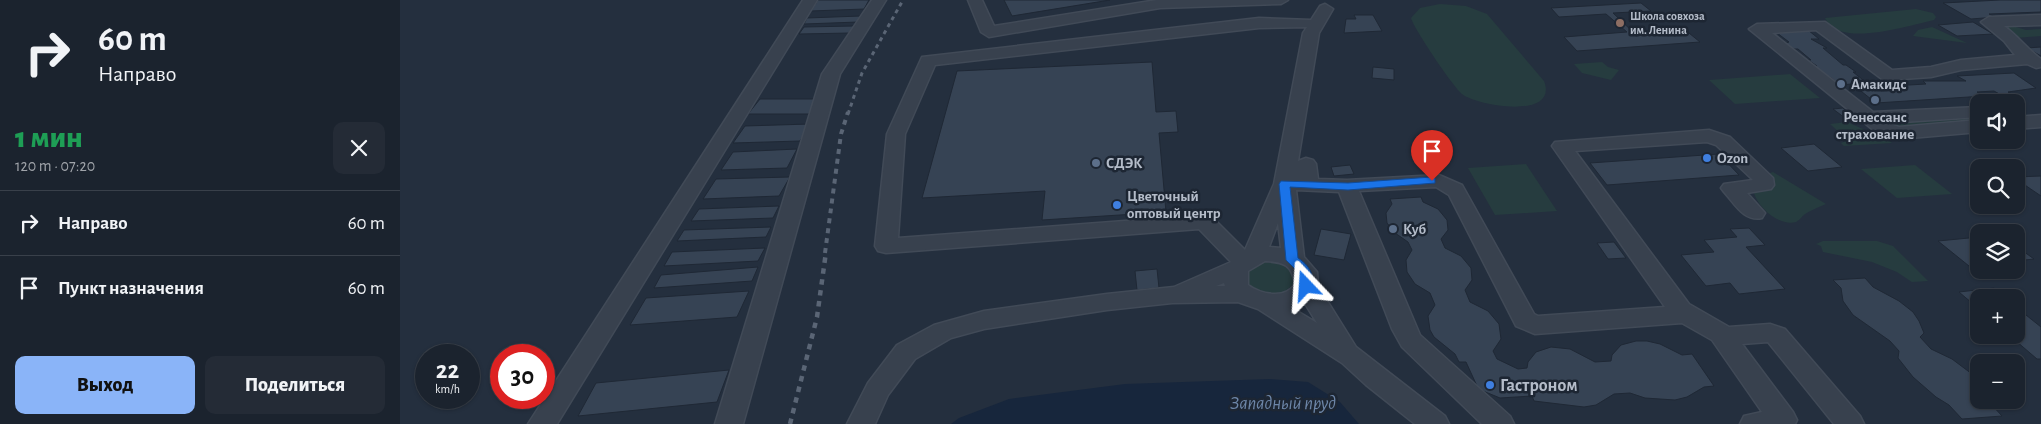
<!DOCTYPE html>
<html lang="ru">
<meta charset="utf-8">
<style>
body{margin:0;font-family:"Alegreya Sans",sans-serif;background:#242b36;color:#f1f3f6;height:100vh;display:flex;flex-direction:column;font-size:19px;white-space:nowrap}
*{box-sizing:border-box;margin:0}
p{font-size:16px;color:#a0a4aa}
.icon{flex:none;width:28px;height:28px;fill:none;stroke:currentColor;stroke-width:2;stroke-linecap:round;stroke-linejoin:round}
.map{position:relative;flex:1;overflow:hidden}
.sheet{display:flex;flex-direction:column;background:#1b232e;width:400px}
.sheet>*{flex:none}
.top-card{background:#1b232e;color:#f1f3f6;overflow:hidden}
.controls{position:absolute;left:1570px;top:94px;display:grid;gap:10px}
.controls a{display:grid;place-items:center;width:55px;height:55px;border-radius:10px;background:#1b232e;box-shadow:0 1px 4px #0004,0 0 0 1px #39404a;font-size:25px}
.speed{position:absolute;left:15px;top:344px;display:flex;gap:10px;font-size:25px;font-weight:700;text-align:center}
.speed>*{display:grid;place-content:center;width:65px;height:65px;border-radius:50%;background:#1b232e;box-shadow:0 1px 4px #0004,0 0 0 1px #39404a;line-height:1}
.speed small{font-size:12px;font-weight:400}
.speed .limit{border:8px solid #d22;background:#fff;color:#111}
.pin{position:absolute;display:grid;place-items:center;width:42px;height:42px;color:#fff;margin:-51px -21px;border-radius:50% 50% 50% 0;rotate:-45deg;box-shadow:0 0 5px #0007}
.pin .icon{rotate:45deg}
.me{position:absolute;width:55px;margin:-28px;rotate:340deg;stroke-linejoin:round;filter:drop-shadow(0 0 4px #0008)}
.turn{display:flex;align-items:center;gap:18px;height:105px;padding:0 15px;font-size:22px}
.turn .icon{width:65px;height:65px;stroke-width:2.5}
.turn b{display:block;font-size:35px;line-height:42px}
.round{display:grid;place-items:center;flex:none;width:52px;height:52px;border-radius:10px;background:#242b36}
.head{display:flex;align-items:center;justify-content:space-between;height:85px;padding:0 15px}
h1{font-size:30px;font-weight:800;line-height:38px;color:#1e9e55}
.primary-button{display:flex;gap:10px;margin-top:auto;padding:10px 15px}
.primary-button a{flex:1;height:58px;border-radius:10px;background:#8ab4f8;color:#111;font-size:20px;font-weight:800;line-height:58px;text-align:center}
.primary-button a+a{background:#242b36;color:#f1f3f6}
ul{padding:0;list-style:none}
li{display:flex;align-items:center;gap:15px;height:65px;padding:0 15px;border-top:1px solid #39404a}
li div{flex:1}
li b{display:block;font-size:19px}
li em{font-style:normal}
main{display:flex;flex:1;min-height:0}
.map>svg:first-child{display:block}
.green{fill:#263c3f}
.water{fill:#17263c}
.building{fill:#364354;stroke:#1f2835}
.lines{fill:none;stroke-linecap:round;stroke-linejoin:round}
.minor-casing{stroke:#414a57;stroke-width:3}
.minor{fill:#38414e;fill-rule:evenodd}
.rail-far2{stroke:#5a6575;stroke-width:3;stroke-dasharray:4 4;stroke-linecap:butt}
.rail-far1{stroke:#5a6575;stroke-width:4;stroke-dasharray:5 5;stroke-linecap:butt}
.rail{stroke:#5a6575;stroke-width:4.5;stroke-dasharray:5.5 5.5;stroke-linecap:butt}
.route{fill:#1a73e8;stroke:#114b97}
.education-dot{fill:#8d6e63;stroke:#1d2633;stroke-width:2}
.service-dot{fill:#5c6f8a;stroke:#1d2633;stroke-width:2}
.shop-dot{fill:#3f7fe0;stroke:#1d2633;stroke-width:2}
.labels{text-anchor:middle;stroke-width:5;stroke-linejoin:round;paint-order:stroke}
.far-poi-label{font-size:12px;font-weight:bold;fill:#b4bcc9;stroke:#1d2633;text-anchor:start}
.poi-label{font-size:15px;font-weight:bold;fill:#b4bcc9;stroke:#1d2633;text-anchor:start}
.near-poi-label{font-size:18px;font-weight:bold;fill:#b4bcc9;stroke:#1d2633;text-anchor:start}
.near-water-label{font-size:19px;font-style:italic;fill:#6d86a8;stroke:#1d2633}
</style>
<main>
<section class="sheet">
<div class="top-card">
<div class="turn"><svg class="icon" aria-label="right" viewBox="0 0 24 24"><path d="M7 20v-9h11M14 6l5 5-5 5"/></svg><div><b>60 m</b>Направо</div></div>
</div>
<div class="head"><div><h1>1 мин</h1><p>120 m · 07:20</p></div><a class="round"><svg class="icon" aria-label="close" viewBox="0 0 24 24"><path d="M6 6l12 12M18 6L6 18"/></svg></a></div>
<ul>
<li><svg class="icon" aria-label="right" viewBox="0 0 24 24"><path d="M7 20v-9h11M14 6l5 5-5 5"/></svg><div><b>Направо</b></div><em>60 m</em></li>
<li><svg class="icon" aria-label="arrive" viewBox="0 0 24 24"><path d="M6 21V4h12l-3 4 3 4H6"/></svg><div><b>Пункт назначения</b></div><em>60 m</em></li>
</ul>
<div class="primary-button"><a>Выход</a><a>Поделиться</a></div>
</section>
<div class="map">
<svg width="1641" height="424" viewBox="0 0 1641 424">
<rect width="100%" height="100%" fill="#242f3e"/>
<g class="green">
<path d="M1040 4 1066 6 1087 14 1144 81C1159 119 1079 107 1062 94 1053 87 1014 29 1011 18L1020 8Z"/>
<path d="M1516 9 1533 13 1536 17 1534 20C1510 25 1438 49 1425 18Z"/>
<path d="M1603 23 1626 30 1641 29V36L1615 38 1592 24Z"/>
<path d="M1532 27 1567 43 1513 36 1518 30Z"/>
<path d="M1202 62 1208 67 1219 70 1211 80 1182 73 1174 64Z"/>
<path d="M1390 74 1420 98 1335 104 1309 80Z"/>
<path d="M1579 116V123L1501 130 1487 126 1485 121Z"/>
<path d="M1447 122 1488 140 1492 143 1444 146 1441 143 1448 140 1430 124Z"/>
<path d="M1126 164 1157 211 1095 215 1068 168Z"/>
<path d="M1515 165 1552 194 1497 198 1461 169Z"/>
<path d="M1373 172 1426 204C1419 207 1411 210 1405 214 1401 217 1400 220 1396 222 1379 227 1358 207 1354 193L1364 189 1367 174Z"/>
<path d="M1423 241H1477L1493 246 1528 281 1512 282 1497 272 1472 262 1423 252 1421 246 1416 244Z"/>
<path d="M862 262 879 263 892 272 893 284C880 299 865 295 849 287L845 275 848 269Z"/>
</g>
<path class="water" d="M870 379 908 382 940 402 959 424H551L559 418 609 399 725 384Z"/>
<g class="building">
<path d="M418 0H469L464 9 411 11Z"/>
<path d="M604 0H710L612 16Z"/>
<path d="M1600 0H1641V12L1589 14 1596 17 1571 19 1543 3Z"/>
<path d="M1241 3 1251 11 1213 13 1233 32 1284 29 1300 42 1177 51 1164 37 1227 32 1206 14 1159 17 1151 8Z"/>
<path d="M954 15H973L982 31 944 33 946 19H956Z"/>
<path d="M461 16 458 22 404 24 407 18Z"/>
<path d="M1573 22 1593 34 1557 36 1538 25Z"/>
<path d="M454 26 450 33 399 34 404 27Z"/>
<path d="M1408 30 1419 39H1411L1427 48H1423L1443 65H1446L1456 72H1453L1472 87 1477 86 1474 84 1488 83 1492 86 1526 84 1523 81H1566L1557 76 1614 73 1636 88 1608 92 1615 96H1603L1594 91 1577 92 1584 96 1476 103 1452 84 1439 85 1430 77 1426 78 1412 67 1417 66 1408 60H1411L1398 49H1393L1385 43 1389 42 1377 33Z"/>
<path d="M1641 47V56L1627 48Z"/>
<path d="M752 62 756 112 776 111 778 132 759 133 766 212 642 220 645 191 522 198 557 71Z"/>
<path d="M973 67 994 69V80L972 78Z"/>
<path d="M360 99H419L409 114H348Z"/>
<path d="M1443 108 1454 117 1445 118 1433 109Z"/>
<path d="M410 124 400 141 333 143 345 126Z"/>
<path d="M1414 144 1442 167 1408 171 1381 148Z"/>
<path d="M397 149 387 168 321 170 333 152Z"/>
<path d="M1319 154 1339 175 1207 185 1190 163Z"/>
<path d="M950 165 954 174 934 176 931 167Z"/>
<path d="M1641 176V196L1616 179V177Z"/>
<path d="M390 177 379 196 303 199 316 179Z"/>
<path d="M1021 197 1023 202 1038 209 1047 220 1048 230 1041 239 1045 248 1061 256 1071 268 1072 280 1065 290 1070 302 1088 311 1099 324 1101 339 1093 351 1097 359 1118 369 1127 368 1128 362 1136 352 1151 347 1170 349 1195 362 1211 361 1212 355 1221 345 1236 341H1247L1260 344 1282 355 1292 354 1314 386 1304 387 1287 397 1275 400 1245 398 1230 393 1214 394 1196 405 1184 407 1134 401 1132 396 1100 398 1083 391 1077 386 1066 362H1059L1055 354 1034 337 1030 330 1028 316 1035 305 1030 293 1015 284 1007 272 1006 260 1012 250 1008 242 995 233 987 223 986 213 992 204 990 199Z"/>
<path d="M379 206 373 218 291 221 299 209Z"/>
<path d="M371 227 366 237 277 241 284 230Z"/>
<path d="M1349 228 1365 245 1346 247 1385 289 1339 294 1330 283 1306 286 1281 255 1314 252 1304 240 1337 237 1330 229Z"/>
<path d="M921 229 951 234 944 260 914 255Z"/>
<path d="M1579 237V265L1569 266 1538 241Z"/>
<path d="M1214 242 1226 258 1208 259 1197 243Z"/>
<path d="M1616 246 1634 259 1616 261Z"/>
<path d="M365 248 358 261 264 266 272 252Z"/>
<path d="M358 267 352 281 254 288 261 275Z"/>
<path d="M757 269 759 288 737 290 735 271Z"/>
<path d="M1465 278 1473 287 1499 301 1513 312 1519 321 1524 333 1520 337 1531 349 1552 359 1572 374 1579 380V400H1591V404L1602 416 1562 419 1549 405 1536 397 1513 377 1498 358 1499 351 1490 341 1453 315 1443 301 1441 288 1433 280Z"/>
<path d="M1594 288 1605 298H1579V309L1559 292Z"/>
<path d="M349 291 337 317 230 325 246 298Z"/>
<path d="M1616 307 1641 327V359H1637L1609 335H1616Z"/>
<path d="M329 370 317 402 178 416 196 383Z"/>
</g>
<g class="lines">
<defs>
<g id="minor">
<path d="M403 0H417L157 424H128Z"/>
<path d="M472 0H486L440 74 343 424H315L422 74Z"/>
<path d="M568 0H582L594 26 757 0H888L881 4 760 8 589 37 581 32Z"/>
<path d="M925 4 933 9 919 33 898 161 906 158 913 160 916 164 918 179 947 180 1039 175 1062 185 1134 314 1138 316 1265 307 1152 146 1155 142 1309 130 1330 137 1373 178 1374 185 1371 189 1347 193 1365 213 1362 218C1344 222 1335 204 1324 192L1321 188 1324 184 1353 180 1316 145 1307 142 1175 151 1289 304 1329 327 1370 324 1385 329 1460 416 1464 424H1434L1368 342 1342 344 1393 412 1397 420 1395 424H1340L1344 416 1362 412 1312 340 1282 323 1135 334 1116 326 1049 195 1036 187 959 191 1020 335 1110 416 1114 424H1082L1002 347 992 329 939 192 896 190 904 257 917 272 918 286 956 347 1045 416 1049 424H1015L966 385 942 363 858 309 838 302 772 303 707 310 584 329 551 338 515 359 488 395 475 424H447L468 383 497 345 534 325 584 311 707 294 774 287 831 262 799 229 486 253 478 251 475 246 487 134 522 57 859 18 911 20 920 6ZM907 27 903 33 874 184 845 250 812 217 804 215 498 238 505 134 535 65 859 28ZM878 223 881 248 869 247ZM865 261C884 262 892 265 895 284 885 300 860 294 848 285V271ZM824 283 825 286H816ZM904 302 917 323 892 308Z"/>
<path d="M1641 15V25L1604 26C1618 36 1627 49 1641 59V67L1636 68 1627 64 1561 70 1531 77 1488 80 1482 79 1416 30 1372 33 1473 112 1579 107V117L1487 123 1499 127 1579 120V132L1499 139 1477 133 1349 29 1357 24 1425 22 1492 70 1531 67 1561 60 1615 55 1604 41 1581 22 1589 17Z"/>
<path d="M1641 115V127L1616 129V117Z"/>
</g>
</defs>
<use href="#minor" class="minor-casing"/>
<use href="#minor" class="minor"/>
<path class="rail-far2" d="M448 114 462 73 503 0"/>
<path class="rail-far1" d="M425 253 441 134 448 112"/>
<path class="rail" d="M390 424 417 317 426 252"/>
</g>
<path class="route" d="M1032 177 1035 178V183L948 190 890 187 898 258C909 265 916 276 911 289H902L900 274 886 260 879 184 881 181 948 183Z"/>
<circle class="education-dot" cx="1220" cy="23" r="5"/>
<g class="service-dot">
<circle cx="1441" cy="84" r="5"/>
<circle cx="1475" cy="100" r="5"/>
<circle cx="696" cy="163" r="5"/>
<circle cx="993" cy="229" r="5"/>
</g>
<g class="shop-dot">
<circle cx="1307" cy="158" r="5"/>
<circle cx="717" cy="205" r="5"/>
<circle cx="1090" cy="385" r="5"/>
</g>
<g class="labels">
<g class="far-poi-label">
<text x="1230" y="20">Школа совхоза<tspan x="1230" dy="14">им. Ленина</tspan></text>
</g>
<g class="poi-label">
<text x="1451" y="89">Амакидс</text>
<text x="1475" y="122" text-anchor="middle">Ренессанс<tspan x="1475" dy="17">страхование</tspan></text>
<text x="1317" y="163">Ozon</text>
<text x="706" y="168">СДЭК</text>
<text x="727" y="201">Цветочный<tspan x="727" dy="17">оптовый центр</tspan></text>
<text x="1003" y="234">Куб</text>
</g>
<g class="near-poi-label">
<text x="1100" y="391">Гастроном</text>
</g>
<g class="near-water-label">
<text x="883" y="409">Западный пруд</text>
</g>
</g>
</svg>
<div class="controls">
<a><svg class="icon" aria-label="sound" viewBox="0 0 24 24"><path d="M4 9h4l5-4v14l-5-4H4zM17 9q2 3 0 6"/></svg></a>
<a><svg class="icon" aria-label="search" viewBox="0 0 24 24"><circle cx="10" cy="10" r="6"/><path d="M15 15l6 6"/></svg></a>
<a><svg class="icon" aria-label="layers" viewBox="0 0 24 24"><path d="M12 4l9 5-9 5-9-5zM3 14l9 5 9-5"/></svg></a>
<a>+</a>
<a>−</a>
</div>
<div class="speed"><div>22<small>km/h</small></div><div class="limit">30</div></div>
<div class="pin" style="left:1032px;top:181px;background:#d93025"><svg class="icon" aria-label="arrive" viewBox="0 0 24 24"><path d="M6 21V4h12l-3 4 3 4H6"/></svg></div>
<svg class="me" style="left:906px;top:286px" viewBox="-20 -20 40 40"><path d="M0-17L14 15 0 8-14 15z" fill="#1a73e8" stroke="#fff" stroke-width="4"/></svg>
</div>
</main>
